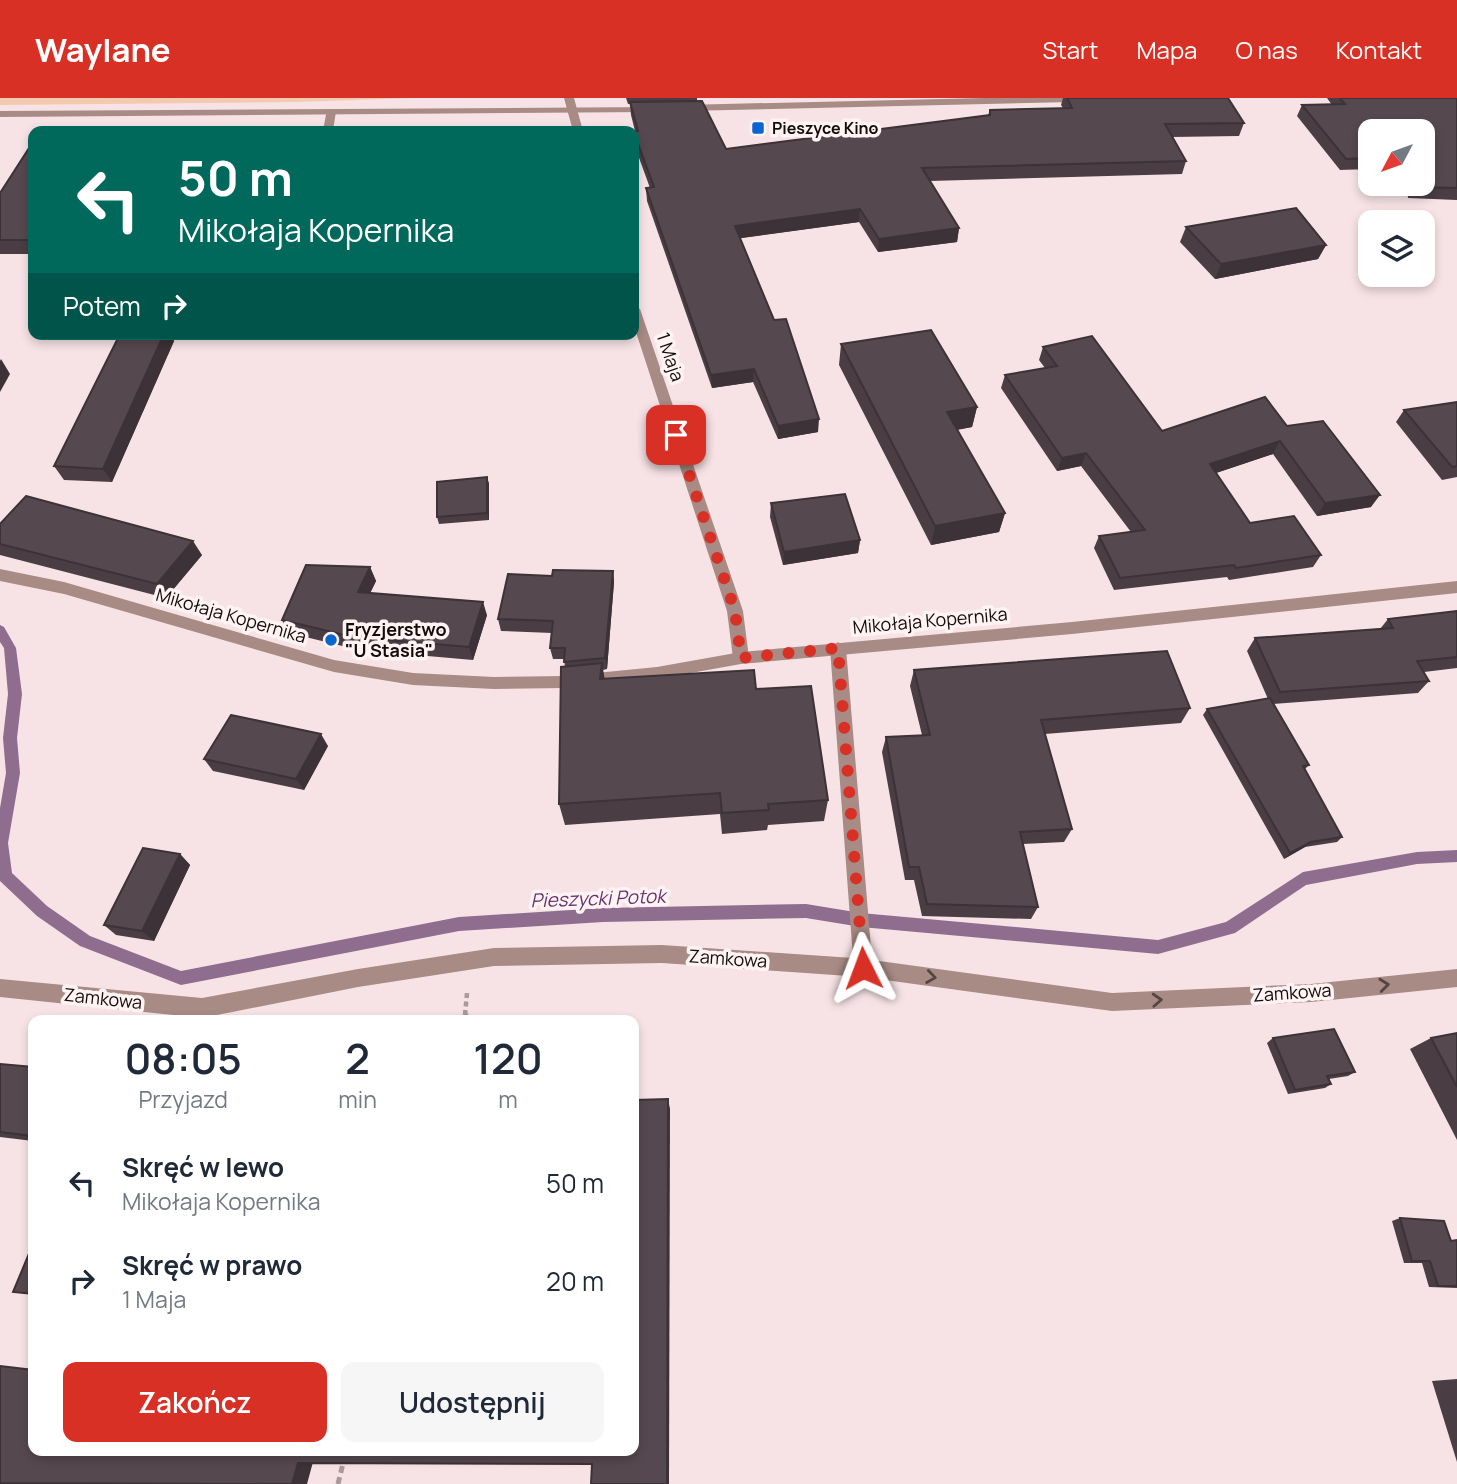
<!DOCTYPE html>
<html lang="pl">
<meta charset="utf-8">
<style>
body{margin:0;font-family:Manrope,sans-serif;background:#f6f6f7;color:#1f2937;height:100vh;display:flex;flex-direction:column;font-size:26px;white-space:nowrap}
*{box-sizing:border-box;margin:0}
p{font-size:23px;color:#747a83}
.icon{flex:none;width:38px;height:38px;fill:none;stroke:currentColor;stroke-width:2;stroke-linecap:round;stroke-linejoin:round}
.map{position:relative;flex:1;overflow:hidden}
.sheet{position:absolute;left:28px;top:917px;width:611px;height:441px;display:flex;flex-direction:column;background:#fff;border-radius:14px;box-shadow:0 4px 10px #0003}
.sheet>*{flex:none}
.top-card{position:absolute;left:28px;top:28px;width:611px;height:214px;border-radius:14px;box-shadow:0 4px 10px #0003;background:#00695c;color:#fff;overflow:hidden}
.needle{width:46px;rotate:229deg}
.controls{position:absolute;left:1358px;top:21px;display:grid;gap:14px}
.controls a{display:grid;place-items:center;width:77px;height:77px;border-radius:14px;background:#fff;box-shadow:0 4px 10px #0003;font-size:35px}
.pin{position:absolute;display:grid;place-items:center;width:60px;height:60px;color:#fff;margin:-30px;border-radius:14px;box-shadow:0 4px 10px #0006}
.me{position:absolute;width:77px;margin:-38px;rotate:357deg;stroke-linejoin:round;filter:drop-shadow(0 0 5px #0008)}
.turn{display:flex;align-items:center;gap:24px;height:147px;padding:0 35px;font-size:32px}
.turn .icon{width:91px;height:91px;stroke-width:2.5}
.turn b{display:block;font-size:49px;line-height:60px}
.then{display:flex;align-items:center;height:66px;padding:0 35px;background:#0003;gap:14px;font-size:26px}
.eta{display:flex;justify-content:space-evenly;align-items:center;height:119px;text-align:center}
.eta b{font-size:42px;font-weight:600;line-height:49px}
.primary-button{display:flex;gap:14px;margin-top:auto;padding:14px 35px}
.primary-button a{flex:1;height:80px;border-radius:14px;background:#d93025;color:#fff;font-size:28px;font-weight:600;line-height:80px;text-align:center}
.primary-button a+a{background:#f6f6f7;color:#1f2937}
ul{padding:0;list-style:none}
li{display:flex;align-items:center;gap:21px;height:98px;padding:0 35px}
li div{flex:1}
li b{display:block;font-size:26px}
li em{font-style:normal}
header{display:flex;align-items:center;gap:42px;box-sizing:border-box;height:98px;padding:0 35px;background:#d93025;color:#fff}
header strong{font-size:33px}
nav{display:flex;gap:38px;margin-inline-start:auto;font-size:24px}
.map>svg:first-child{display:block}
.built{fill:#f1d5d9}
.green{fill:#f3cab0}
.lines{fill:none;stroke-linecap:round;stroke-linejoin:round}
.stream{fill:#8e6d8e;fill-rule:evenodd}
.path-far1{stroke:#a9999b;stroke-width:4.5;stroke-dasharray:5 3.5;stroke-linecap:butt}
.path{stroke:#a9999b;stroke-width:5;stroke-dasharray:7 4.5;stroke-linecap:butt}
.service{fill:#a78b84;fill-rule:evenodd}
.minor{fill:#a78b84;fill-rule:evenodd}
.tertiary{fill:#a78b84;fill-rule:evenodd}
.wall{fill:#4a3e44}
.shaded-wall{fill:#3c3237}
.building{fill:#56484f;stroke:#3c3237;stroke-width:2}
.oneway{stroke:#564543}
.route{stroke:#d93025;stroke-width:12;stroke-dasharray:0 21.6}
.poi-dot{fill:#0a66cf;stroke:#fff3f4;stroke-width:2.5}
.labels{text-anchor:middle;stroke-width:7;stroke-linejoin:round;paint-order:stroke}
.far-poi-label{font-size:16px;font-weight:bold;fill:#130c0d;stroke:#fff3f4;text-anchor:start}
.street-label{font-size:18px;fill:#130c0d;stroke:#fff3f4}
.poi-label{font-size:18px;font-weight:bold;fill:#130c0d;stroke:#fff3f4;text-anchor:start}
.water-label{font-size:19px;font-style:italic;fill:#67316b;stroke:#fff3f4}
</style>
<header>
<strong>Waylane</strong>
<nav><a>Start</a><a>Mapa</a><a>O nas</a><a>Kontakt</a></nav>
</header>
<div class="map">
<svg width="1457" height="1386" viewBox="0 0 1457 1386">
<rect width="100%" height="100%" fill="#f7e3e6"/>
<path class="built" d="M532 28 544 33H259V31Z"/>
<path class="green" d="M0 0H412L296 4 0 7Z"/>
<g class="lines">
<path class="stream" d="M0 527 4 529 16 550 22 596 17 640 20 675 8 745 12 775 47 808 90 838 181 873 459 819 603 810 806 806 861 815 1158 842 1226 824 1303 774 1417 754 1457 752V764L1417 766 1306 787 1235 835 1158 856 861 829 806 820 603 824 459 833 181 887 80 848 37 818 0 783V710L6 675 3 640 8 596 4 550 0 544Z"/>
<path class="path-far1" d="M465 917 467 895"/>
<g class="path">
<path d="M465 922 466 915"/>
<path d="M338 1386 346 1353"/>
</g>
<path class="service" d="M327 11 336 13 333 33H323Z"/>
<g class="minor">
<path d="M564 0H574L583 33H573Z"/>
<path d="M634 207 640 211 743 513 749 560 741 566 733 560 727 513 634 228Z"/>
<path d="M838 544 846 550 872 862 1112 895 1311 886 1457 871V889L1311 904 1112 913 863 879 662 865 494 868 358 889 202 920 0 899V881L202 900 358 871 494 850 662 847 853 860 830 550Z"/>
</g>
<g class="tertiary">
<path d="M984 0H1122L1117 3 683 13 678 10 683 7Z"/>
<path d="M655 9V13L651 14 0 19V13Z"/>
<path d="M0 471 64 484 334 562 413 575 494 579 565 578 657 569 741 554 1072 524 1457 483V495L1072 536 741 566 657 581 565 590 494 591 413 587 334 574 64 496 0 483Z"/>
</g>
</g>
<g class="wall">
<path d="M626 0H697V3L726 51 988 17 990 12 1063 10 1061 7 1063 0H1228L1244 25 1239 38 1172 39 1186 63 1182 76 930 83 959 130 957 144 878 154 859 124 740 140 818 334 778 341 753 284 712 290 647 103 646 90H650L634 46V33H635L631 17 630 6H628Z"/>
<path d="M1327 0H1457V102L1408 100 1407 86H1423V33H1370V71L1340 72 1297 18 1302 7H1332Z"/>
<path d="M33 44V156H0V95Z"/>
<path d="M1186 129 1326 147 1318 161 1215 181 1180 144Z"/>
<path d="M120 236H170L174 243 112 384 64 382 54 368Z"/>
<path d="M841 246 977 309 972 329 957 332 1005 415 999 434 931 447 839 267Z"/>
<path d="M1043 249 1162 333 1287 328 1371 409 1317 418 1273 356 1216 375 1250 425 1321 457 1313 469 1229 482 1227 479 1114 492 1094 450 1099 438 1131 434 1081 368 1057 373 1001 290 1005 277 1045 270 1039 262Z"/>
<path d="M1457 304V379L1442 382 1396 324 1404 312Z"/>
<path d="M487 379 489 386V422L439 426 437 419Z"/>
<path d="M771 405 860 442 858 455 783 467 770 419Z"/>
<path d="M0 426 202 457 166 500 0 457Z"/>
<path d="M370 469 376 483 370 495 487 517 473 562 359 552 289 535 282 522Z"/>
<path d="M613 473 614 484 607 571 603 572 604 581 756 591 828 702 824 723 768 727 767 732 722 736 720 716 565 727 559 706 565 569 564 561H553L550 550 552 535 501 533 498 521 552 478Z"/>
<path d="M1457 513V570L1424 574 1429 583 1418 595 1273 606 1309 667 1305 671 1342 739 1337 744 1305 749 1284 761 1203 617 1207 611 1268 601 1247 553 1255 540 1380 531 1388 521Z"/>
<path d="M914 572 1190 610 1181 625 1045 636 1072 731 1064 744 1023 746 1038 809 1031 821 922 818 914 782H905L882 654 886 639 922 637 910 588Z"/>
<path d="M328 648 304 692 213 673 204 661Z"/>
<path d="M180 756 190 767 154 843 116 837 104 827Z"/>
<path d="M1457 935V1042L1410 951 1431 940Z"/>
<path d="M1273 940 1355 974 1348 978 1329 981 1331 986 1325 990 1288 996 1267 945Z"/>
<path d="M0 966 33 969V1043L0 1039Z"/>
<path d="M1400 1120 1451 1143 1457 1142V1190L1429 1189 1422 1165H1404L1392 1123Z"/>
<path d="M1457 1281V1364L1432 1283Z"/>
</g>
<g class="shaded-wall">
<path d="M860 111 859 124 735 141V128Z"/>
<path d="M959 130 957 144 878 154 879 141Z"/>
<path d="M1326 147 1318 161 1215 181 1221 166Z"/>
<path d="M164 236H170L174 243 112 384 103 371Z"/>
<path d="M1 261 10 276 0 294V263Z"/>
<path d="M754 271 753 284 712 290 711 277Z"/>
<path d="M977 309 972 329 943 334 947 314Z"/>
<path d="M819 321 818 334 778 341V328Z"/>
<path d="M1280 343 1273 356 1204 379 1210 366Z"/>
<path d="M1086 355 1081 368 1057 373 1062 360Z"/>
<path d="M487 379 489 386V422L487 415Z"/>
<path d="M1380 397 1371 409 1317 418 1325 405Z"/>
<path d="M1005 415 999 434 931 447 935 428Z"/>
<path d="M860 442 858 455 783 467 784 454Z"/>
<path d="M193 443 202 457 166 500 157 486Z"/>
<path d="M370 469 376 483 364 508 358 494Z"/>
<path d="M613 473 614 484 607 571 605 560Z"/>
<path d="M483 504 487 517 473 562 469 549Z"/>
<path d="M602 565 606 589 600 581Z"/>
<path d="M321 636 328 648 304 692 296 681Z"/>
<path d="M1311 744 1305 749 1284 761 1290 755Z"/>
<path d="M180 756 190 767 154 843 142 833Z"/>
<path d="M668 1001 670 1011 669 1386H667Z"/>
<path d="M313 1364 307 1386H292L298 1365Z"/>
</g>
<g class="building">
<path d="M1067 0H1228L1244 25 1165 26 1186 63 922 70 959 130 879 141 860 111 735 128 774 222 786 221 819 321 778 328 754 271 711 277 646 90 654 89 634 35V33H638L630 4 702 3 726 51 990 17V12L1072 10Z"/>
<path d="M1340 0H1457V90L1414 89V86H1423V33H1370V60L1346 61 1302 7 1345 6Z"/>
<path d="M33 44V142H0V95Z"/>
<path d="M1296 110 1326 147 1221 166 1186 129Z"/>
<path d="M931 232 977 309 947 314 1005 415 935 428 841 246Z"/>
<path d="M120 236H164L103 371 54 368Z"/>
<path d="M1092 238 1162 333 1265 299 1287 328 1323 323 1380 397 1325 405 1280 343 1210 366 1250 425 1294 418 1321 457 1236 470 1234 467 1120 480 1099 438 1145 432 1086 355 1062 360 1005 277 1057 268 1043 249Z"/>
<path d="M1457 304V368L1452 369 1404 312Z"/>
<path d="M487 379V415L437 419V384Z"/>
<path d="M845 396 860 442 784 454 771 405Z"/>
<path d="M26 398 193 443 157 486 0 446V426Z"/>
<path d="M306 467 370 469 358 494 483 504 469 549 353 539 282 522Z"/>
<path d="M553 472 613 473 605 560 564 564 565 550H550L553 523 498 521 508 476 552 478Z"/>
<path d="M1457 513V559L1417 563 1429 583 1280 594 1255 540 1393 530 1388 521Z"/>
<path d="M1167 553 1190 610 1041 622 1072 731 1020 734 1038 809 927 806 919 769H909L886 639 930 637 914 572Z"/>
<path d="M602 565 600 581 754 572 756 591 811 588 828 702 768 706 769 712 722 715 720 695 559 706 561 569Z"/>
<path d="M1270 600 1309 667 1303 668 1342 739 1311 744 1290 755 1207 611Z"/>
<path d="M231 617 321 636 296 681 204 661Z"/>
<path d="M143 750 180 756 142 833 104 827Z"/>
<path d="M1334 931 1355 974 1327 978 1331 986 1295 992 1273 940Z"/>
<path d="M1457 935V989L1431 940Z"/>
<path d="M0 966 33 969V1038L0 1034Z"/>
<path d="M668 1001 667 1386H591L592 1366 298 1365 292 1386 0 1385V1268L33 1272V1353H634V1002Z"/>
<path d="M1400 1120 1444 1123 1451 1143 1457 1142V1188H1438L1430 1163H1412Z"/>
<path d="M33 1146V1196L13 1194Z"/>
</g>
<defs><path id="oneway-chevron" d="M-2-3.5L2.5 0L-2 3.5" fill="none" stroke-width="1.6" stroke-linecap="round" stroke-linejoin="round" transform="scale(1.75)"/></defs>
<g class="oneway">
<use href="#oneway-chevron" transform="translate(931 879) rotate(8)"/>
<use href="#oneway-chevron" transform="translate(1384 887) rotate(-6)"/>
<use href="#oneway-chevron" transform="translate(1157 902) rotate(-3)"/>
</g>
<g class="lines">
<path class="route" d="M676 337 735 513 741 560 838 550 863 870"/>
</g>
<g class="poi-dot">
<rect x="751" y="23" width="14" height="14" rx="3.5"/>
<circle cx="331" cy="542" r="7"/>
</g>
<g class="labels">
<g class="far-poi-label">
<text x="772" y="36">Pieszyce Kino</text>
</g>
<g class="street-label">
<text transform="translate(670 259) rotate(71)" y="6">1 Maja</text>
<text transform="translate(231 518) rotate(16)" y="6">Mikołaja Kopernika</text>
<text transform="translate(930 523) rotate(-5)" y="6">Mikołaja Kopernika</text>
<text transform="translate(728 861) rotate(4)" y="6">Zamkowa</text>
<text transform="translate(1292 895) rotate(-4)" y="6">Zamkowa</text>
<text transform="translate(103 901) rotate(6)" y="6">Zamkowa</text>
</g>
<g class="poi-label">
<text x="345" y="538">Fryzjerstwo<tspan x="345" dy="21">"U Stasia"</tspan></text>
</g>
<g class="water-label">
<text transform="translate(598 800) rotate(-2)" y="7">Pieszycki Potok</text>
</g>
</g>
</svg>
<div class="controls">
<a><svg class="needle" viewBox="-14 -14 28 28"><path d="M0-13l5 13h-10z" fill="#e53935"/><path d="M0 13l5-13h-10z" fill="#747a83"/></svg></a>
<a><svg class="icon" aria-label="layers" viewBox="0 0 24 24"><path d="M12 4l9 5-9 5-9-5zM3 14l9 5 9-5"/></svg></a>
</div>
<div class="pin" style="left:676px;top:337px;background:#d93025"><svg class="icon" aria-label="arrive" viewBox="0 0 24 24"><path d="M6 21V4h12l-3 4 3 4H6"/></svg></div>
<svg class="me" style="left:863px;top:870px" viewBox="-20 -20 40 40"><path d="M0-17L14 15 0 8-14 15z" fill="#d93025" stroke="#fff" stroke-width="4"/></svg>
<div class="top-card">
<div class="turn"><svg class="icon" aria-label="left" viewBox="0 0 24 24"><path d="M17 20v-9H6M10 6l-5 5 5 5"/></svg><div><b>50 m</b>Mikołaja Kopernika</div></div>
<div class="then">Potem<svg class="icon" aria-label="right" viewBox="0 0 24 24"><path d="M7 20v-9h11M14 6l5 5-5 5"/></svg></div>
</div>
<section class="sheet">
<div class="eta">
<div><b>08:05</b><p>Przyjazd</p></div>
<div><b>2</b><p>min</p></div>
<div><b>120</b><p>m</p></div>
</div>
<ul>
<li><svg class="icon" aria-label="left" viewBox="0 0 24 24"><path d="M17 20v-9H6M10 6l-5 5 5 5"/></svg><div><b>Skręć w lewo</b><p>Mikołaja Kopernika</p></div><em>50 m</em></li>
<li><svg class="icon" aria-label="right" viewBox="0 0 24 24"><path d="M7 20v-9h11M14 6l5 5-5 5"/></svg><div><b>Skręć w prawo</b><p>1 Maja</p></div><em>20 m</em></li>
</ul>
<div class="primary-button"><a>Zakończ</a><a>Udostępnij</a></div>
</section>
</div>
